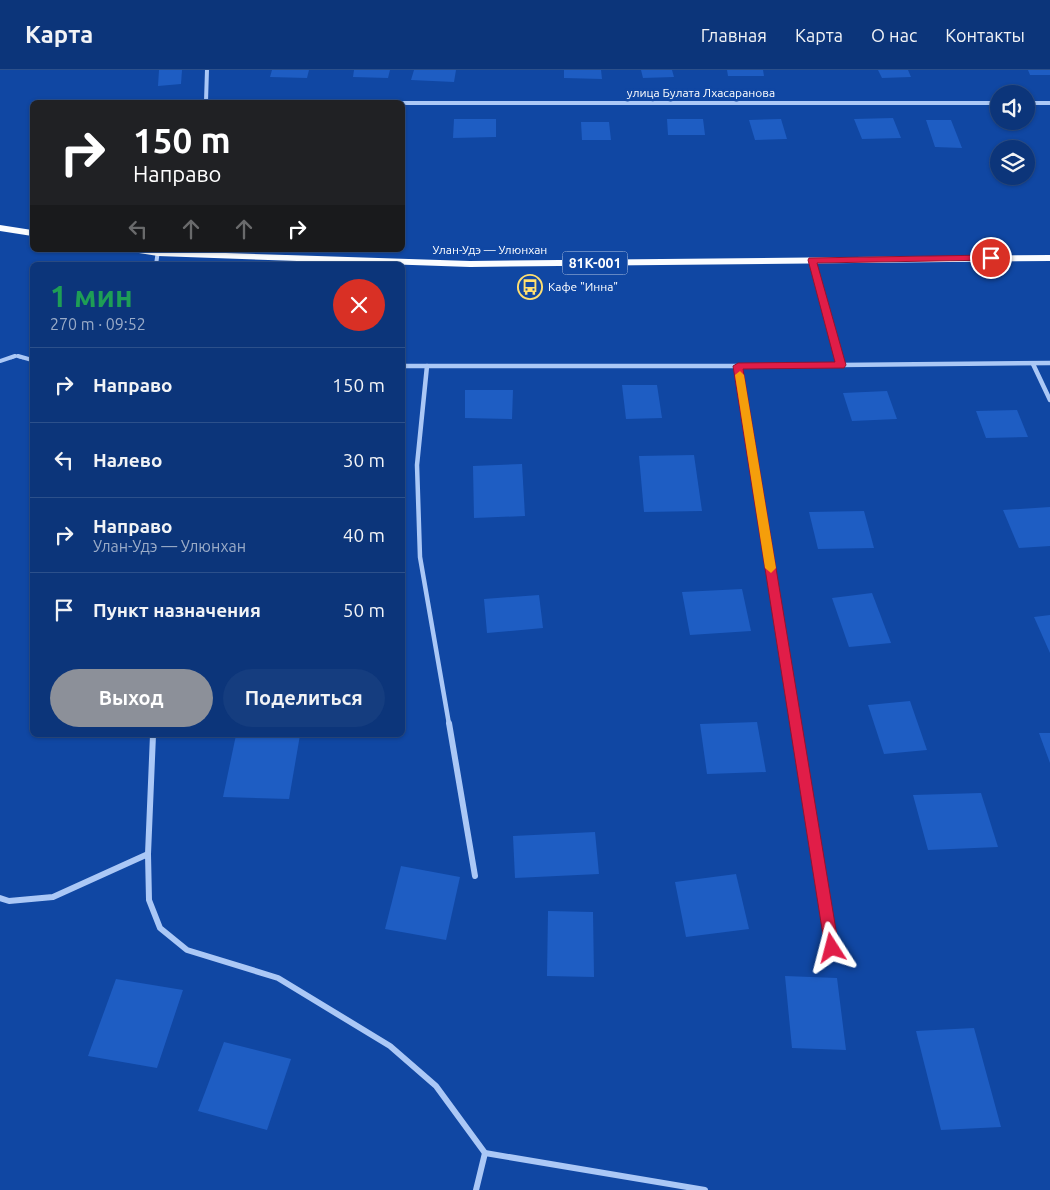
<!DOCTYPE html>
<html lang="ru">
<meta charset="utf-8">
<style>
body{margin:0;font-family:Ubuntu,sans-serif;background:#153d7f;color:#f1f3f6;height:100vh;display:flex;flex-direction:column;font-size:19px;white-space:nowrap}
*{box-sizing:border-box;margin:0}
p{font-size:16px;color:#9aabc7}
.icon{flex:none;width:28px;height:28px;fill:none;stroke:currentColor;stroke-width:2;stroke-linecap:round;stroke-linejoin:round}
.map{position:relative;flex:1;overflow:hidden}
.details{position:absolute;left:30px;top:192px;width:375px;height:475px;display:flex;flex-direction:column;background:#0c357a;border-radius:8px;box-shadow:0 1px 4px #0004,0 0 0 1px #2c508b}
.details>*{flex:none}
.banner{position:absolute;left:30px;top:30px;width:375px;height:152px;border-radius:8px;box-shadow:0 1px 4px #0004,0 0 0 1px #2c508b;background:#202124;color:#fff;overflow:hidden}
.fabs{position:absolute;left:990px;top:15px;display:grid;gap:10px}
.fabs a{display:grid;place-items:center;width:45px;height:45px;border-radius:50%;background:#0c357a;box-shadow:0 1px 4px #0004,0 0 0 1px #2c508b;font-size:25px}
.pin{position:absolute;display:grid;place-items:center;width:42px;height:42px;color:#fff;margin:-21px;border:2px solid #fff;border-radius:50%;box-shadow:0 1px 5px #0007}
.me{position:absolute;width:55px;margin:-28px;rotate:351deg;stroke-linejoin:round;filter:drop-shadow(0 0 4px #0008)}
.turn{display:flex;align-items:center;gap:18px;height:105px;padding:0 20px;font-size:22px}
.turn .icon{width:65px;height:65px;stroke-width:2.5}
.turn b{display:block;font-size:35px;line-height:42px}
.lanes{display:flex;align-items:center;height:48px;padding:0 20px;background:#0003;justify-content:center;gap:25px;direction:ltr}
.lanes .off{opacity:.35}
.round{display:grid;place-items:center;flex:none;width:52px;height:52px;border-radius:26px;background:#153d7f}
.head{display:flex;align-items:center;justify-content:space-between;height:85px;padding:0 20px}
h1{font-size:30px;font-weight:700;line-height:38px;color:#1e9e55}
.primary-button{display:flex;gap:10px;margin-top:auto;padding:10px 20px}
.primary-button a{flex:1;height:58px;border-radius:30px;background:#8c9099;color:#fff;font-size:20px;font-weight:700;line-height:58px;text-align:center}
.primary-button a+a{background:#153d7f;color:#f1f3f6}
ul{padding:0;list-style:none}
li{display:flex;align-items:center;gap:15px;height:75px;padding:0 20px;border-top:1px solid #2c508b}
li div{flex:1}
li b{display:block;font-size:19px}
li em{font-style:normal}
header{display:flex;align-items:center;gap:30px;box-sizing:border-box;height:70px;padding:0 25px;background:#0c357a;border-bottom:1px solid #2c508b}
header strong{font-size:24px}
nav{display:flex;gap:28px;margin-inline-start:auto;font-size:18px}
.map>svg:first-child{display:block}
.building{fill:#1e5dc3}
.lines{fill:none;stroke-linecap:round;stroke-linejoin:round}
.lane-far1{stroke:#abc8f6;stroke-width:2.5}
.lane{stroke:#abc8f6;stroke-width:4}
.street-far2{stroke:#abc8f6;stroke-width:4}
.street-far1{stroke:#abc8f6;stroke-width:4.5}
.street{stroke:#abc8f6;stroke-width:6}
.primary{fill:#fafcff;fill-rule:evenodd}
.route{fill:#e11d48;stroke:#92132f}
.slow{fill:#f59e0b}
.labels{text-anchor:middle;stroke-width:5;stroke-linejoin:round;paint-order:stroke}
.far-street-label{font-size:12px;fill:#fff;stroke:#1047a3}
.far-poi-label{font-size:12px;fill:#fff;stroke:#1047a3;text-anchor:start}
.shield{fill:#1047a3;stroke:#b7c8e3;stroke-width:1}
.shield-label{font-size:14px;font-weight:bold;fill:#fff}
</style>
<header>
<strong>Карта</strong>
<nav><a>Главная</a><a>Карта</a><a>О нас</a><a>Контакты</a></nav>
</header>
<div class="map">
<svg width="1050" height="1120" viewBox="0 0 1050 1120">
<rect width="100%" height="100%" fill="#1047a3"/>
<g class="building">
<path d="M159 0H182L181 14 158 16Z"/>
<path d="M272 0H309L307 8 270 7Z"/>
<path d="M354 0H390L388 8 353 7Z"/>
<path d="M414 0H456L454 12 411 10Z"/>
<path d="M564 0H601L602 9 564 8Z"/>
<path d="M641 0H672L674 7 643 8Z"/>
<path d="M727 0H763L764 6H728Z"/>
<path d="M878 0H908L911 7 882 8Z"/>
<path d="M1028 0H1050V5H1030Z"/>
<path d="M893 48 901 68 862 69 854 49Z"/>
<path d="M454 49H496V67L453 68Z"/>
<path d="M667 49H703L705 65H668Z"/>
<path d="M781 49 787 69 755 70 749 50Z"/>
<path d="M926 50H951L962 78 935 77Z"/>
<path d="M581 52H609L611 70H582Z"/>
<path d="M622 315H657L662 348 626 349Z"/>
<path d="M465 320H513L512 349 465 348Z"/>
<path d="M887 321 897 349 852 351 843 323Z"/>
<path d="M1017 340 1028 367 986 368 976 341Z"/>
<path d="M694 385 702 441 644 442 639 386Z"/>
<path d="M522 394 525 446 474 448 473 396Z"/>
<path d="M1050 437V476L1019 478 1003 440Z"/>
<path d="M864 441 874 478 818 479 809 442Z"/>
<path d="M742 519 751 561 690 565 682 522Z"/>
<path d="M872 523 891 573 849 577 832 528Z"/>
<path d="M539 525 543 558 487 563 484 529Z"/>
<path d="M1050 545V583L1034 547Z"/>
<path d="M910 631 927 680 884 684 868 635Z"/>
<path d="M757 652 766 702 707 704 700 654Z"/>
<path d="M1039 663H1050V693Z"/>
<path d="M236 665H300L289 729 223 727Z"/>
<path d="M981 723 998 777 928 780 913 725Z"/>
<path d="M595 762 599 804 515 808 513 766Z"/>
<path d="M401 796 460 807 446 870 385 859Z"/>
<path d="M736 804 749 859 686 867 675 812Z"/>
<path d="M548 841 593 842 594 907 547 906Z"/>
<path d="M785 906 837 908 846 980 792 978Z"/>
<path d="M116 909 183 920 157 998 88 986Z"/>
<path d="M974 958 1001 1057 941 1060 916 961Z"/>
<path d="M224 972 291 989 267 1060 198 1041Z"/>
</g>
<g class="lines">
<path class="lane-far1" d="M11 288 16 286 23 288"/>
<g class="lane">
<path d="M18 286 32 290"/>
<path d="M0 291 15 286"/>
</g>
<g class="street-far2">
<path d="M206 32 207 0"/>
<path d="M402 33H999"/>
<path d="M1026 33H1050"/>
<path d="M812 190 839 288"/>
<path d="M156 195 158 180"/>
</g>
<g class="street-far1">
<path d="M839 286 841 295"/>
<path d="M1033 294 1050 330"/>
<path d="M402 296H738L1050 293"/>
<path d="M427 296 417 395 420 487 449 654"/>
<path d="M738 296 796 654"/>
</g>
<g class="street">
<path d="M449 653 475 806"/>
<path d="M796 653 832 878"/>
<path d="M148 784 153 665"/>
<path d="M0 828 9 831 53 827 148 784 149 830 160 858 187 880 278 908 390 976 436 1016 485 1083 705 1120"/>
<path d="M476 1120 485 1083"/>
</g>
<g class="primary">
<path d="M0 155 32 160V166L0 161Z"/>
<path d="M134 180 470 191 1050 185V191L470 197 158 186 139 183Z"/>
</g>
</g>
<path class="route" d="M991 185 994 186V190L817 193 846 295 844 298 743 299 839 878 837 883 832 885 827 883 825 878 733 296 738 293 835 292 808 190 809 188Z"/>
<path class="slow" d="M740 301 744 305 776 498 771 503 765 498 735 305Z"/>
<defs>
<symbol id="bus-ring" viewBox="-11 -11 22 22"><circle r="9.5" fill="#1047a3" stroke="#ffdf70" stroke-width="1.5"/><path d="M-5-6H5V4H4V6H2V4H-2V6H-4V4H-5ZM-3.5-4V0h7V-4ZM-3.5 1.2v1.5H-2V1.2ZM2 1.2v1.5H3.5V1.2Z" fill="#ffdf70"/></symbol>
</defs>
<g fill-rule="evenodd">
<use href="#bus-ring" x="516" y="203" width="28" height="28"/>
</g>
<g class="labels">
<g class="far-street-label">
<text x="701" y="27">улица Булата Лхасаранова</text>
<text x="490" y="184">Улан-Удэ — Улюнхан</text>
</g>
<g class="far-poi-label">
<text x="548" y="221">Кафе "Инна"</text>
</g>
<rect class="shield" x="562.5" y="181.5" width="65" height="23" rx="4"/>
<g class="shield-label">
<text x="595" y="198">81К-001</text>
</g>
</g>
</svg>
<div class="fabs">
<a><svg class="icon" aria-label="sound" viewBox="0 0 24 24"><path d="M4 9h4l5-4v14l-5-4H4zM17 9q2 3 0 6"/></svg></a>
<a><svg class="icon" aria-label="layers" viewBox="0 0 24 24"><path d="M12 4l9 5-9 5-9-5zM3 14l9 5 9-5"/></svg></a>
</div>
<div class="pin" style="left:991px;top:188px;background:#d93025"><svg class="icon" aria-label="arrive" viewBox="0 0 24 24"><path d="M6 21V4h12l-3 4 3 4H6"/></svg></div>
<svg class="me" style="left:832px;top:878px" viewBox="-20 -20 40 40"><path d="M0-17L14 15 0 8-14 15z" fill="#e11d48" stroke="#fff" stroke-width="4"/></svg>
<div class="banner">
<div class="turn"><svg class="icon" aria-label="right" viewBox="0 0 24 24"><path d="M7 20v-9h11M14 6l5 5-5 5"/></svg><div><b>150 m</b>Направо</div></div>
<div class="lanes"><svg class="icon off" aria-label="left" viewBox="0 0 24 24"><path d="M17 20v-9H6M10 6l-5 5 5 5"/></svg><svg class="icon off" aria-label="ahead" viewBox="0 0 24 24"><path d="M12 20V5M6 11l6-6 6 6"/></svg><svg class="icon off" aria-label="ahead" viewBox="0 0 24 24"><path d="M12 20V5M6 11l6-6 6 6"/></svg><svg class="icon" aria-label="right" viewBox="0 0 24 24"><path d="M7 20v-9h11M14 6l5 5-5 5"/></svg></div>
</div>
<section class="details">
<div class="head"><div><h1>1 мин</h1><p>270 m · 09:52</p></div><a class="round" style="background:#d93025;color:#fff"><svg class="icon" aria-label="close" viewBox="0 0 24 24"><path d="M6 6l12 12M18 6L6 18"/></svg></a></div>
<ul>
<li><svg class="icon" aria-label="right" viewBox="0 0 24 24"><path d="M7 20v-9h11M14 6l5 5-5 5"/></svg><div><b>Направо</b></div><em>150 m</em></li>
<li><svg class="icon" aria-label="left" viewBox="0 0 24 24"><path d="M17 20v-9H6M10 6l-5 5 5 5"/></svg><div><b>Налево</b></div><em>30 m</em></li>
<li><svg class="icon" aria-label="right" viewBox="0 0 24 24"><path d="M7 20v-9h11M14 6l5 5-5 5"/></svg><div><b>Направо</b><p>Улан-Удэ — Улюнхан</p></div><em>40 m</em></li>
<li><svg class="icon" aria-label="arrive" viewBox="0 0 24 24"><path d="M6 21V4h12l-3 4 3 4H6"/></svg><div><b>Пункт назначения</b></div><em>50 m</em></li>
</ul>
<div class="primary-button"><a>Выход</a><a>Поделиться</a></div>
</section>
</div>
